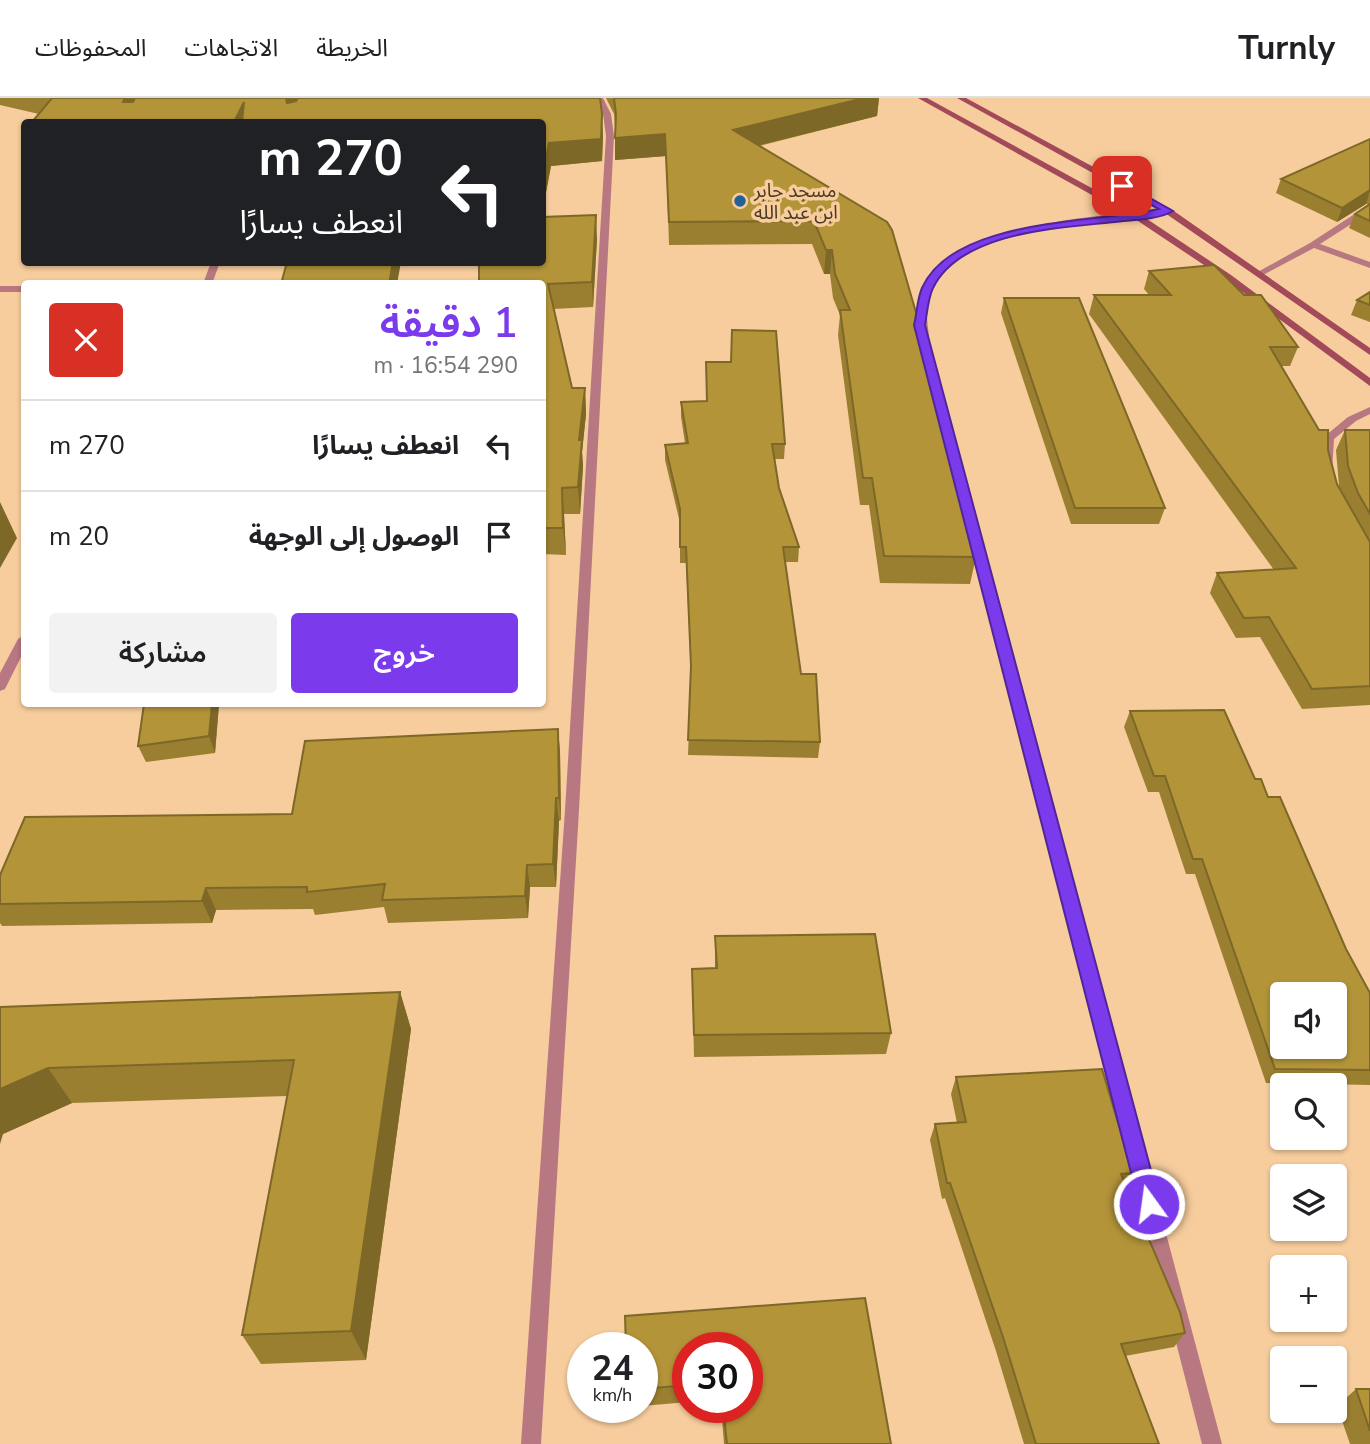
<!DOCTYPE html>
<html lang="ar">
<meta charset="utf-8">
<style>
body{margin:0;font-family:"Nunito Sans","Noto Sans Arabic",sans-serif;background:#f2f2f2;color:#202124;direction:rtl;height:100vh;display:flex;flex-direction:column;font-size:26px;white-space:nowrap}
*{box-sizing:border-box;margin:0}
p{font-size:23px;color:#757577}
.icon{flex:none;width:38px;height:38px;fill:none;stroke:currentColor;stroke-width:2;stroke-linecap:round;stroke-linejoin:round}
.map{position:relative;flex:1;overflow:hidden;direction:ltr}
.sheet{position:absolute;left:21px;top:182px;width:525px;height:427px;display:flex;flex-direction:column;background:#fff;border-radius:7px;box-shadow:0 2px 5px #0004;direction:rtl}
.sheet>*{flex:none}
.guide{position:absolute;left:21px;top:21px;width:525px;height:147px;border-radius:7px;box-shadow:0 2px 5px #0004;direction:rtl;background:#202124;color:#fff;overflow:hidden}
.tools{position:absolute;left:1270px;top:884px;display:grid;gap:14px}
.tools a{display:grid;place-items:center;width:77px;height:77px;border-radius:7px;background:#fff;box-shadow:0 2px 5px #0004;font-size:35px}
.speed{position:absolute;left:567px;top:1234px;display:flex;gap:14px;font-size:35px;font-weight:700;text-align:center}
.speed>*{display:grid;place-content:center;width:91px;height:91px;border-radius:50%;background:#fff;box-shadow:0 2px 5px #0004;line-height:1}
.speed small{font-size:18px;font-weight:400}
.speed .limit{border:10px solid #d22;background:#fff;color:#111}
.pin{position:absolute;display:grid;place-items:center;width:60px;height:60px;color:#fff;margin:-30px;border-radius:14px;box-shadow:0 4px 10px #0006}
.me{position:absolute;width:77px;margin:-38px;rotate:346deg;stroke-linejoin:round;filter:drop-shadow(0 0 5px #0008)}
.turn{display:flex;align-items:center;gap:24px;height:147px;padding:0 28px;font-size:32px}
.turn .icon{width:91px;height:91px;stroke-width:2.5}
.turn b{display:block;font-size:49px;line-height:60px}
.round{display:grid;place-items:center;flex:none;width:74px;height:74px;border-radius:7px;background:#f2f2f2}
.head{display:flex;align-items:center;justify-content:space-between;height:119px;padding:0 28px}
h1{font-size:42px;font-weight:600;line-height:52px;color:#7c3aed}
.primary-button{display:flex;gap:14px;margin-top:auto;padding:14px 28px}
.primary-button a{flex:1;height:80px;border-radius:7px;background:#7c3aed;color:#fff;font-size:28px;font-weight:600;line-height:80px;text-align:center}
.primary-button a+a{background:#f2f2f2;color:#202124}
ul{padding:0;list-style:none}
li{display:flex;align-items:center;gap:21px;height:91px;padding:0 28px;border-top:2px solid #e0e0e0}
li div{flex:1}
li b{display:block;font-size:26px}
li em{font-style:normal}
header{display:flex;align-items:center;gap:42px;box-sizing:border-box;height:98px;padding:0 35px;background:#fff;border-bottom:2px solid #e0e0e0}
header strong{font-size:33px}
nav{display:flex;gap:38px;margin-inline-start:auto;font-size:24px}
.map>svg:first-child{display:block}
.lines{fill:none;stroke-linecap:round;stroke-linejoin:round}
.minor{fill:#b77882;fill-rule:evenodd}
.tertiary{fill:#b77882;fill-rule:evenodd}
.secondary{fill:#a2495a;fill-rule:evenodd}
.wall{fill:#9a7f31}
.shaded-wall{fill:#7d6828}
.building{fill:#b39439;stroke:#7d6828;stroke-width:2;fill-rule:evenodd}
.route{fill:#7c3aed;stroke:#51269a;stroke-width:2}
.poi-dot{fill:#256198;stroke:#f7cd9d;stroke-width:2.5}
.labels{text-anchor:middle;stroke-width:7;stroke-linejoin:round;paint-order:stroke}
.far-poi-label{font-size:19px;fill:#493824;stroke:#f7cd9d;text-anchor:start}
</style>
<header>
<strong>Turnly</strong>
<nav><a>الخريطة</a><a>الاتجاهات</a><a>المحفوظات</a></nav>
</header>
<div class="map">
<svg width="1370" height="1346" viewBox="0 0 1370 1346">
<rect width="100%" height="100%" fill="#f7cd9d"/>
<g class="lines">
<g class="minor">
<path d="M1367 108H1370V114L1320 146 1370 164V170L1314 150 1261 178 1254 176 1310 145Z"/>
<path d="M1168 110 1171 111V115C1105 128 949 123 928 204 925 216 929 234 930 247L925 250 920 247C920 234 915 216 919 204 943 120 1097 121 1168 110Z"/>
<path d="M211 164H220L212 186H203Z"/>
<rect x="0" y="188" width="24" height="6"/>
<path d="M1370 309V316L1356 323 1334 341 1332 373 1327 376 1323 375 1325 338 1348 319Z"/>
<path d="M956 362 961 365 1222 1346H1202L951 365Z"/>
<path d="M24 537V553L5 591 0 593V575L18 541Z"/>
</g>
<path class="tertiary" d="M595 0H603L611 16 614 38 579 712 541 1346H521L565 712 606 38 603 16Z"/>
<g class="secondary">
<path d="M918 0H927L1141 117 1231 177 1370 280V288L1225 181 1135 121Z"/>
<path d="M957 0H966L1171 111 1370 250V257L1165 115Z"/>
</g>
</g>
<g class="wall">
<path d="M0 0H600L603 38 602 63 551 68 542 115V24L39 16 0 7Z"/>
<path d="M606 0H879L877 18 759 48 887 124 961 381 959 389 976 459 970 486 880 485 869 407H860L838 237 840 217 833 200 830 176H824L812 146 669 147 666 58 615 62V28L614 16Z"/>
<path d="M1370 41V106H1366L1337 124 1276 95 1281 81Z"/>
<path d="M1370 106V140L1349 130 1355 116Z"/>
<path d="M597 141 593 209 553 211 572 290H585L586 316 582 354 583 368 580 416H564L566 457 542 456V186Z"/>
<path d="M1149 173 1298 249 1290 268H1281L1328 352 1337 386 1341 393 1339 388 1336 352 1345 332H1370V607L1302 611 1260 539 1236 540 1210 495 1217 475 1274 472 1089 216 1094 197H1149L1144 191Z"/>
<path d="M1370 194V224L1351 217 1357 202Z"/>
<path d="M1004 200 1165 410 1159 426H1071L1001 215Z"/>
<path d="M706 264 785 346 784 361H775L779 390 799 449 798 464H785L801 576 820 644 818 660 688 657 691 577 686 465H680V425L665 362V347L685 345 681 319V304L706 303Z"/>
<path d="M144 606H219L215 655 146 664 138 648Z"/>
<path d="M1130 613 1255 681 1268 699 1346 851 1370 895V987L1266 985 1195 776H1186L1159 694H1148L1124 629Z"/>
<path d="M558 631 560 654 561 722 559 723 556 789H530L528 820 388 825 384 809 315 817 313 811 216 812 212 825 2 828 0 825V777L292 716Z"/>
<path d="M715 838 891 935 886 956 694 959 692 871 715 870Z"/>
<path d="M400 894 411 931 366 1262 261 1266 242 1237 288 998 72 1005 3 1036 0 909Z"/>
<path d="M956 979 1133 1075 1126 1088 1185 1235 1174 1249 1125 1258 1159 1346H1024L996 1253 945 1100 942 1101 930 1042 935 1026 957 1025 951 996Z"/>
<path d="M865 1200 891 1346H724L721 1309H747V1250H688V1304L642 1308V1250H626L625 1218Z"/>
<path d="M1356 1291H1370V1346H1350L1337 1308Z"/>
</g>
<g class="shaded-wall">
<path d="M125 0H140L141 5 123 4Z"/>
<path d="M286 0H299L290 23Z"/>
<path d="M864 0H879L877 18 732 54 733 32Z"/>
<path d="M244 4 248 24H234Z"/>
<path d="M602 16 603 38 602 63 551 68 542 115V81L549 45Z"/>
<path d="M665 36 666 58 615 62V40Z"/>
<path d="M1370 92 1366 106 1337 124 1342 110Z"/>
<path d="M596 117 597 141 593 209 592 184Z"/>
<path d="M826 152H832L830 176H824Z"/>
<path d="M393 164H401L397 186H389Z"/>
<path d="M585 290 586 316 582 354 583 368 580 416 578 389 579 342Z"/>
<path d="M562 390 564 416 566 457 563 430Z"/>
<path d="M0 404 17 440 0 470Z"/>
<path d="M212 606H219L215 655 209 638Z"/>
<path d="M558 631 560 654 561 722 559 700Z"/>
<path d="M556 700 559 723 556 789 553 766Z"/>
<path d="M527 767 530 789 528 820 525 798Z"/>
<path d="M206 790 216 812 212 825 202 803Z"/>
<path d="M400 894 411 931 366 1262 351 1233Z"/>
<path d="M48 970 72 1005 3 1036 0 1046V991Z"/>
</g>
<g class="building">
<path d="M52 0H125L123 4H133L135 0H286L287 5 296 3 298 0H600L602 16 601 41 549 45 542 81V24H242L244 4 234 24H32Z"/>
<path d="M614 0H864L733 32 887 124 892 132 947 321 961 381H957L976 459 884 458 872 380H863L840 212H850L835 176 832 152H826L814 123 669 124 665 36 615 40 616 16Z"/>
<path d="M1370 41V92L1342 110 1281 81Z"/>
<path d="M1370 106V123L1355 116Z"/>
<path d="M596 117 592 184 548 186 572 290H585L579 342H582L578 389 562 390 563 430H542V186H479V164H542V119Z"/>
<path d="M287 164H393L389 186H281Z"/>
<path d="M1214 167 1244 197H1261L1298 249H1270L1319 332H1328V352L1337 386 1370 444V588L1312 591 1269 519 1244 520 1217 475 1296 470 1094 197H1171L1149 173Z"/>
<path d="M1370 194V207L1357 202Z"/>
<path d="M1004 200H1079L1165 410H1075Z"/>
<path d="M732 232 776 233 785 346H772L779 390 799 449H783L801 576H816L820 644 688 642 691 568 686 449H680V411L665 347 688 345 681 304 707 303 706 264H731Z"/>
<path d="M1345 332H1370V416L1358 395 1348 368Z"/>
<path d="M144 606H212L209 638 138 648Z"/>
<path d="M1224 612 1255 681H1261L1268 699H1280L1346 851 1370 895V972L1275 971 1202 761H1193L1165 678H1154L1130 613ZM1283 896H1335V948H1283Z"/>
<path d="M558 631 559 700H556L553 766 527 767 525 798 382 802 385 786 307 794V789L206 790 202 803 0 806V777L25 719 292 716 305 643Z"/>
<path d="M875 836 891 935 694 937 692 871 717 870 715 838Z"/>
<path d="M400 894 351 1233 242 1237 294 962 48 970 0 991V909Z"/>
<path d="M1102 971 1133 1075 1121 1076 1180 1214 1185 1235 1121 1246 1159 1346H1036L1003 1239 950 1085H947L935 1026 966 1024 956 979Z"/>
<path d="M865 1200 891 1346H727L723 1309H747V1250H688V1287L642 1291V1250H626L625 1218Z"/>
<path d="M1356 1291H1370V1333Z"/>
</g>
<path class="route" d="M1118 86H1125L1173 113C1158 122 1132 122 1115 124 1060 130 961 133 933 190 928 200 927 216 925 227L1160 1106 1157 1113 1149 1116 1142 1113 1139 1106 914 227C917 216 917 201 922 190 953 120 1095 125 1159 111L1118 89Z"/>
<circle class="poi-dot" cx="740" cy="103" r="7"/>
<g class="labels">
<g class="far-poi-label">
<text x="754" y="99">مسجد جابر<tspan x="754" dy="22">ابن عبد الله</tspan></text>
</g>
</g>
</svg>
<div class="tools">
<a><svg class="icon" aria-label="sound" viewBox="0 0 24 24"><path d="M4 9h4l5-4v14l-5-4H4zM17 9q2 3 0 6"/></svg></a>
<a><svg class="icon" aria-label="search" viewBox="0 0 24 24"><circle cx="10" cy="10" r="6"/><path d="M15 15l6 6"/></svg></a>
<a><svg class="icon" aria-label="layers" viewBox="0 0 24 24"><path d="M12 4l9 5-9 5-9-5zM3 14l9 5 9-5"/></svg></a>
<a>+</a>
<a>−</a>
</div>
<div class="speed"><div>24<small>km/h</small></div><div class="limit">30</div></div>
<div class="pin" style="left:1122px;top:88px;background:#d93025"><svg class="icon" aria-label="arrive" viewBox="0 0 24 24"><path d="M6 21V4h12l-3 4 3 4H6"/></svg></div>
<svg class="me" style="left:1149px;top:1106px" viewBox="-20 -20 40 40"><circle r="17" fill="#7c3aed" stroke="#fff" stroke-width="3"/><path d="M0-11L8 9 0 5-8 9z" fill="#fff"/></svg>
<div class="guide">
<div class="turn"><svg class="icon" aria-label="left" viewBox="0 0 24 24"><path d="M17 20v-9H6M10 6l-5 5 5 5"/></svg><div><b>270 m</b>انعطف يسارًا</div></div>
</div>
<section class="sheet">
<div class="head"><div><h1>1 دقيقة</h1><p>290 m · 16:54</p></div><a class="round" style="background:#d93025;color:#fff"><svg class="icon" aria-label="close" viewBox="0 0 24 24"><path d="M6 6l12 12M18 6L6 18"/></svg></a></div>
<ul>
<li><svg class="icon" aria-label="left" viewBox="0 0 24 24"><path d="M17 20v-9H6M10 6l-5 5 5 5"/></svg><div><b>انعطف يسارًا</b></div><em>270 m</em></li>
<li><svg class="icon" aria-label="arrive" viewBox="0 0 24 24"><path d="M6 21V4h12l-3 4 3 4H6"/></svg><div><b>الوصول إلى الوجهة</b></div><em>20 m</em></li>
</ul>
<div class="primary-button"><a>خروج</a><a>مشاركة</a></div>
</section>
</div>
